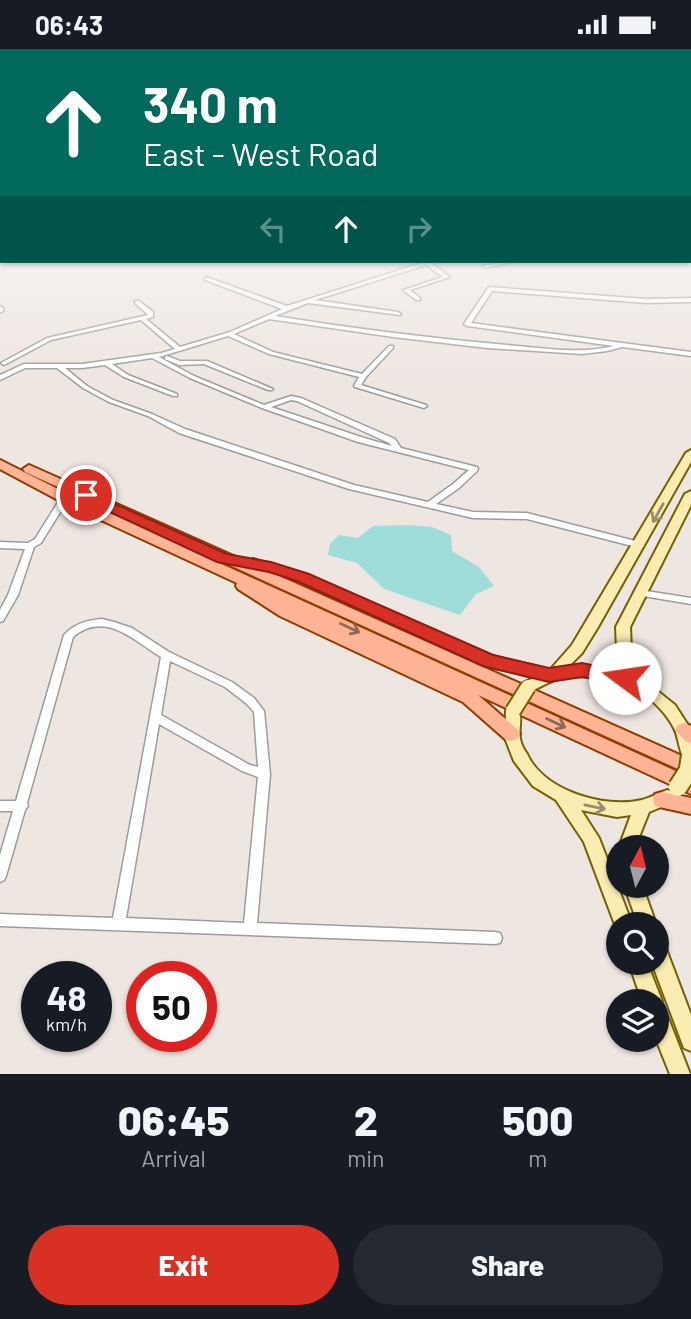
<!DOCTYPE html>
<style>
body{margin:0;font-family:Barlow,sans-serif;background:#242831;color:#f1f3f6;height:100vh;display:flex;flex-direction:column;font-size:26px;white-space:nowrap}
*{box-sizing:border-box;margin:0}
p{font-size:23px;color:#9ea1a6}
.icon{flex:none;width:38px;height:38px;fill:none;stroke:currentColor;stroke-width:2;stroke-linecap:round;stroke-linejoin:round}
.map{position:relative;height:1025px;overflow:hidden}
.panel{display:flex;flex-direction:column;background:#171b24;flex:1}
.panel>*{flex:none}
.banner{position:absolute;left:0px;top:0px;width:691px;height:214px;box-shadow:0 2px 5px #0004;background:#00695c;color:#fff;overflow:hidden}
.needle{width:46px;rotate:7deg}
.buttons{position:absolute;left:606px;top:786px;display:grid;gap:14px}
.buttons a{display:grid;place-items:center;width:63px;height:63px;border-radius:50%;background:#171b24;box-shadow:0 2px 5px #0004;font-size:35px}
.speed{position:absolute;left:21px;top:912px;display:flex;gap:14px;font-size:35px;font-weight:700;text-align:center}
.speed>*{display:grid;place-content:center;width:91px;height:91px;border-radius:50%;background:#171b24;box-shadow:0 2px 5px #0004;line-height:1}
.speed small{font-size:18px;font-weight:400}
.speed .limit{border:10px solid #d22;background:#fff;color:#111}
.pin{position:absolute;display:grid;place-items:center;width:60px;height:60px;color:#fff;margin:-30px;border:4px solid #fff;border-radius:50%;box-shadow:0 2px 7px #0007}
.me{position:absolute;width:77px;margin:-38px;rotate:284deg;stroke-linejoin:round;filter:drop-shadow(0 0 5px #0008)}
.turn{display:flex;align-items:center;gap:24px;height:147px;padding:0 28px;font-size:32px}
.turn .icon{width:91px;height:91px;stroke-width:2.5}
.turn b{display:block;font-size:49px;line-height:60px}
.lanes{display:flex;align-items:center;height:66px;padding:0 28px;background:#0003;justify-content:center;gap:35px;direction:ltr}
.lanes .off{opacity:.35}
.eta{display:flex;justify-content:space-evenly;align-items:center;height:119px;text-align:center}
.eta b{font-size:42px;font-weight:800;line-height:49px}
.button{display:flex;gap:14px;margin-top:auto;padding:14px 28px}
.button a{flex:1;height:80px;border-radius:42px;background:#d93025;color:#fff;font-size:28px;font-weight:800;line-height:80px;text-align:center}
.button a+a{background:#242831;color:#f1f3f6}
.status{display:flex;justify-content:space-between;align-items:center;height:49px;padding:0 35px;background:#171b24;direction:ltr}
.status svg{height:19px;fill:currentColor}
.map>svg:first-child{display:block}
.water{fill:#9fdddb}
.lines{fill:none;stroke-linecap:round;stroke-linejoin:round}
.street-casing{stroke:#9d9d9d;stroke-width:3}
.secondary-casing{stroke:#746201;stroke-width:4}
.primary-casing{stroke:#933c00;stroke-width:4}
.street{fill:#fff;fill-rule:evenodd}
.secondary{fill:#fbecb1;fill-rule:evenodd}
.primary{fill:#ffb595;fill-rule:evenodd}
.secondary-bridge-far1-casing{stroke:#746201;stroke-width:18;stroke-linecap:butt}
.secondary-bridge-casing{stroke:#746201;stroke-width:22;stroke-linecap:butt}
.secondary-bridge-far1{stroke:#fbecb1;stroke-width:14}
.secondary-bridge{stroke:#fbecb1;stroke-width:18}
.oneway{stroke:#978e6e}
.oneway2{stroke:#8e6858}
.route{fill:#d93025;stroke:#8d1f18;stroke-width:2}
</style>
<div class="status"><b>06:43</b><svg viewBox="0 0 49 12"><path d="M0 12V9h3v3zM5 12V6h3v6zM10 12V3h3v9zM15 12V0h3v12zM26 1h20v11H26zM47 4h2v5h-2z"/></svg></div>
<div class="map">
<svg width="691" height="1025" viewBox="0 0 691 1025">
<rect width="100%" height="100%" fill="#eee6e1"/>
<path class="water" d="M410 476 432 478 451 486 452 502 479 518 494 537 476 545 460 566 384 540 357 514 328 506 330 495 339 486 358 489 373 477Z"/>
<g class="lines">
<defs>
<g id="street">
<path d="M691 191V195L690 194V192Z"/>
<path d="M428 212H435L431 214 450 228 410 241 420 249V251H416L403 241 443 228 426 216 315 251 398 263 401 265 400 266 308 254 275 267C356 280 436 290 518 297 550 300 582 305 614 297L467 277 464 275 488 239 490 238 646 250 691 249V253L646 254 492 242 471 274 691 303V307L622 298 607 302 582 305 487 299 393 288 269 270 234 285 273 303 362 325 389 297H393V299L366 328 361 336 426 356 427 357 424 359 355 338 354 337 359 328 269 305 228 287 159 308 194 327 264 356 291 347 301 349 395 390 401 399 477 418 478 420 477 422 459 439 436 455 473 463 527 464 643 494 644 496 643 498 640 499 527 470 473 469 349 440 179 384 148 367 109 353 83 339 57 319H25L0 331V326L24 315H82L161 304 175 300 141 271 51 291 6 315 4 316 1 314 47 289 148 266 135 254V252H139L153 263V268L146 270 180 298 230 283 282 260 205 231V229H209L287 257ZM152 309 190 329 262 359 358 393 469 421 453 435 428 453 354 436 185 380 152 365 113 351 87 337 65 319H82L105 316 124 328 173 347H177V345L128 326 112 315ZM291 351 297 352 389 394 392 397 364 389 271 358Z"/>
<path d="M507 212H518L485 219 482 217Z"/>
<path d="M0 257 3 259V262L0 264Z"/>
<path d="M167 307 180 312H207L273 340 272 341H268L204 315 179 316 165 310V308Z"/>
<path d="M62 447H65L69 449 41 494 34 498 18 546 3 572 0 573V561L8 546 25 500 0 499V493L28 494 35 490Z"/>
<path d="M640 541 691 549V555L637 546 635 544Z"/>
<path d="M102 570 114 573 132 579 169 603 232 633 254 649 264 662 270 725 257 874 495 883 500 884 502 889 500 894 495 895 0 877V865L113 869 161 608C133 591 105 561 73 588L27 754 28 757 25 761 6 827 4 831 0 833V806L13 762H0V752H16L64 586C74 575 87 571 102 570ZM170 612 225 638 247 655 254 663 258 718 250 716 161 666ZM159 675 242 722 258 728 244 874 126 869Z"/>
</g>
<g id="secondary">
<path d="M691 401V413L598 578 582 604 569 617H602L631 626 617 601 616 578 685 445 691 442V456L630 578 631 601 650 636 675 656 691 681V712L684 710C679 701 679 689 674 679 652 638 602 620 558 630 547 633 538 640 528 643L523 642 521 638 523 634 550 621 572 596 686 404Z"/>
<path d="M513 656 518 658C523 668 518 680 520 690 521 695 524 701 527 705 544 742 604 760 642 751 650 749 659 744 667 741L673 743 675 748 673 753 649 763 635 798H619L631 766 617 768 581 761 599 789 632 875H618L617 881 584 793 556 751 533 737 514 712 505 689 506 662 508 658Z"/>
<path d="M624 836H642L656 875H638Z"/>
<path d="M656 890 663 892 691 966V1002L684 999 652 914H656Z"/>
<path d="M629 914H647L662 952 660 955 663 956 690 1025H670L656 990V952H642Z"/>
</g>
<g id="primary">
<path d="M0 411 70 446 691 729V745L478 646 517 680 520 685 517 690 511 692 505 690 463 653 280 567 238 540 236 537 237 534 60 452 0 420Z"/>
<path d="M29 416 247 513 253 510 308 526 493 607 555 622 557 626 555 630 549 632 483 616 298 532 279 527 691 711V726L25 423 23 420Z"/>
<path d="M684 674 691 677V694L685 692 675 681 678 676Z"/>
<path d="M662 743 691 749V765L655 757 653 751 655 745Z"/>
</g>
</defs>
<use href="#street" class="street-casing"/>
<use href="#secondary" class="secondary-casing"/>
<use href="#primary" class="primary-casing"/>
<use href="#street" class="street"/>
<use href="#secondary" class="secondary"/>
<use href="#primary" class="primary"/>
<defs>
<g id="secondary-bridge-far1">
<path d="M513 662 528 638"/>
<path d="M686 725 689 706"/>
</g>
<path id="secondary-bridge" d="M678 738 687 724"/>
</defs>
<use href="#secondary-bridge-far1" class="secondary-bridge-far1-casing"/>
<use href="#secondary-bridge" class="secondary-bridge-casing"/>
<use href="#secondary-bridge-far1" class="secondary-bridge-far1"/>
<use href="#secondary-bridge" class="secondary-bridge"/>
</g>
<defs><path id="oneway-shaft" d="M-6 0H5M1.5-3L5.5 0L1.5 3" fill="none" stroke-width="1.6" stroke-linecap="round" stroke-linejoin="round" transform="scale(1.75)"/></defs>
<g class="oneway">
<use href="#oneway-shaft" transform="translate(658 464) rotate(119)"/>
<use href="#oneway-shaft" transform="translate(595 758) rotate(12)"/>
</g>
<g class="oneway2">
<use href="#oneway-shaft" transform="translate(350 579) rotate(25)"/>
<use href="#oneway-shaft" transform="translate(556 674) rotate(25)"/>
</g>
<linearGradient id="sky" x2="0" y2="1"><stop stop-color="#8bc4e3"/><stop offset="0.57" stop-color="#f7f4f2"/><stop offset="1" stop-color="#f7f4f2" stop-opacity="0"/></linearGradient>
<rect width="691" height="331" fill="url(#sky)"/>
<path class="route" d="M86 442 227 505 271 513 309 525 493 606 549 619 582 614 625 623 632 625 634 629 632 634 625 636 582 628 549 633 483 617 297 532 269 523 217 513 80 449 78 446Z"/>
</svg>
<div class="buttons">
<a><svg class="needle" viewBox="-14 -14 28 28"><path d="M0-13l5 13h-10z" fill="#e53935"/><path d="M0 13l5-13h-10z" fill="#9ea1a6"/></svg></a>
<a><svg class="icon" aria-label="search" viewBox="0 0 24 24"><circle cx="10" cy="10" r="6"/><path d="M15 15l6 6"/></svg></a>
<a><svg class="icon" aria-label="layers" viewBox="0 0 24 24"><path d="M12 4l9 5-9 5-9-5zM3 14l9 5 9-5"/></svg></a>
</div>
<div class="speed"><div>48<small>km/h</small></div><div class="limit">50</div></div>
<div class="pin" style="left:86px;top:446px;background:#d93025"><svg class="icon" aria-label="arrive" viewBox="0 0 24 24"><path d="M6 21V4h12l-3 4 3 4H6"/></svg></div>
<svg class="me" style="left:625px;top:629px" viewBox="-20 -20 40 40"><circle r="19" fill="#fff"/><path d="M0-13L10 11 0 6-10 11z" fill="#d93025"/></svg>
<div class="banner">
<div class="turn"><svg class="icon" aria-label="ahead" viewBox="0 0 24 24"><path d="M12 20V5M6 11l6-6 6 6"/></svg><div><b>340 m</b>East - West Road</div></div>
<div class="lanes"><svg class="icon off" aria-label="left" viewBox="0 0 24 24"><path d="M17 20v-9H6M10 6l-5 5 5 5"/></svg><svg class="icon" aria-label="ahead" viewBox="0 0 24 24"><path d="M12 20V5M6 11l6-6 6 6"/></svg><svg class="icon off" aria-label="right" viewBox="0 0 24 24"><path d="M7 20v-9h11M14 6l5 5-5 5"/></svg></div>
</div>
</div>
<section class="panel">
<div class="eta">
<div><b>06:45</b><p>Arrival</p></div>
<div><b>2</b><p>min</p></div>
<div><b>500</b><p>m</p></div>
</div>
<div class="button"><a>Exit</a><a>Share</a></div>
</section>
